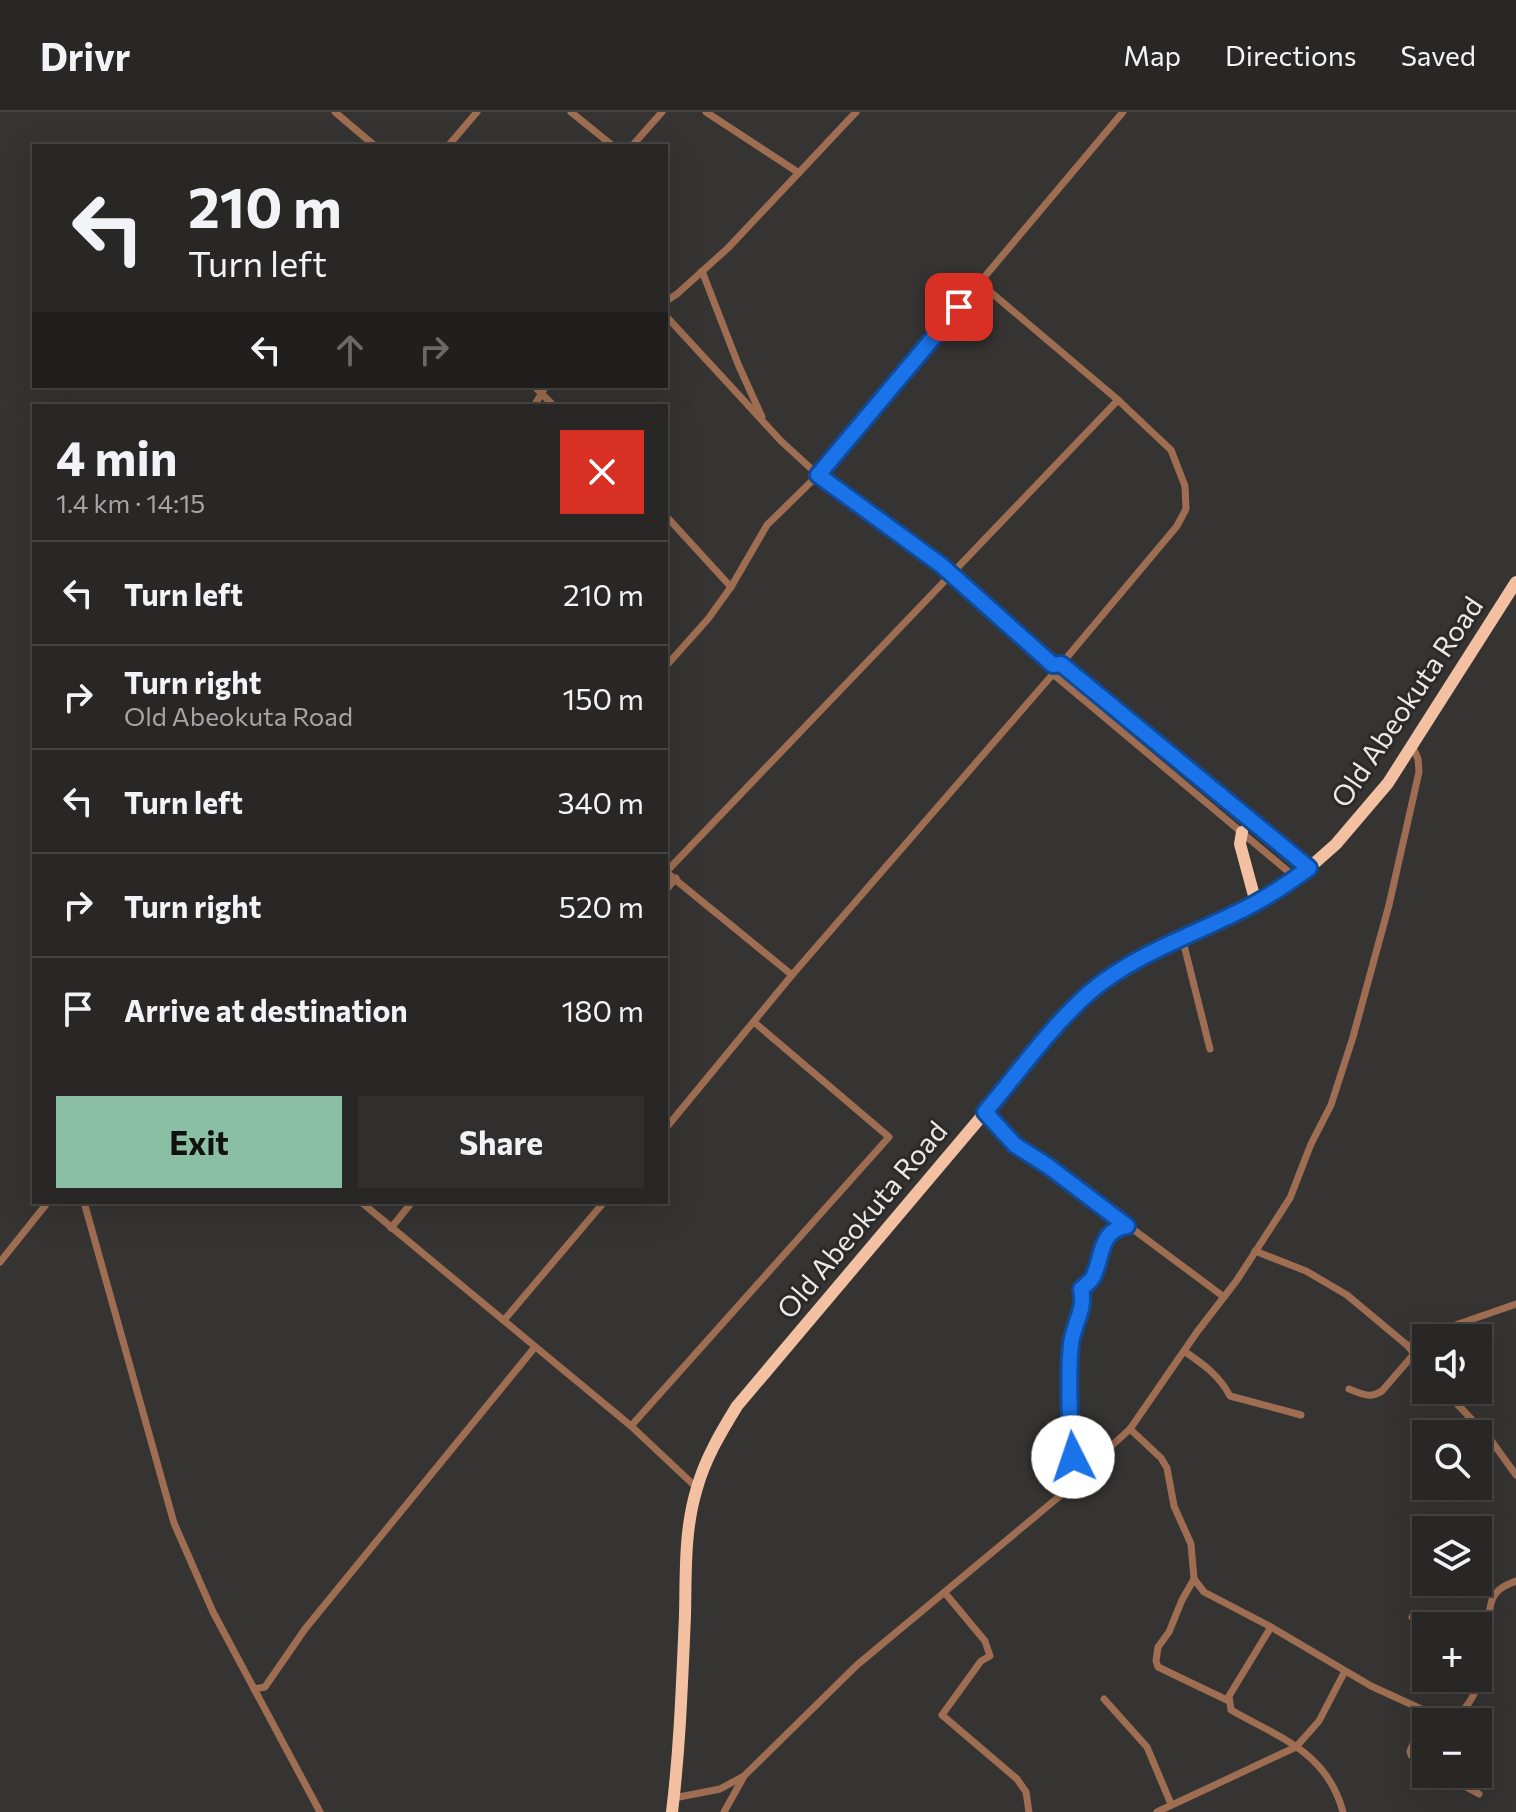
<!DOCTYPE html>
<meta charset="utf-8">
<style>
body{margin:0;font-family:Commissioner,sans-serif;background:#302f2e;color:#f1f3f6;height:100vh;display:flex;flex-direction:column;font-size:30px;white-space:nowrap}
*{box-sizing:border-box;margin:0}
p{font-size:26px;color:#a5a5a7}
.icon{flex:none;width:44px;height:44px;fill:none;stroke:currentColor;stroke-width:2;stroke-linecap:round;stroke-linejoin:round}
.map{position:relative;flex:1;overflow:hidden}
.sheet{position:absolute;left:32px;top:292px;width:636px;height:800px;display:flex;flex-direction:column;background:#282726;border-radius:0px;box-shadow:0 8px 32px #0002,0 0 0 2px #444443}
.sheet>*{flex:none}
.banner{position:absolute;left:32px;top:32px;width:636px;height:244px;border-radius:0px;box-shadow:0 8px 32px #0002,0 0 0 2px #444443;background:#282726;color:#f1f3f6;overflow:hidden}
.tools{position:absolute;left:1412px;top:1212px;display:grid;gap:16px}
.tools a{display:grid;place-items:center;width:80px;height:80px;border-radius:0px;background:#282726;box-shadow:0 8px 32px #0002,0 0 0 2px #444443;font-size:40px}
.pin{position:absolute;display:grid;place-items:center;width:68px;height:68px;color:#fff;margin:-34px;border-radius:16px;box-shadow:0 4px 12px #0006}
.me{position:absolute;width:88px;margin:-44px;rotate:356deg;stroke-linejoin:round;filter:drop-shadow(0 0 6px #0008)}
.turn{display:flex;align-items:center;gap:28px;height:168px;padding:0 24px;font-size:36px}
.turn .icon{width:104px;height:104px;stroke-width:2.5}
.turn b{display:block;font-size:56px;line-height:68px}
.lanes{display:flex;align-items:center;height:76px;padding:0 24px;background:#0003;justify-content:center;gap:40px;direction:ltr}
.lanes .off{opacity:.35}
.round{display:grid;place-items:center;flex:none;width:84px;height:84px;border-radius:0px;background:#302f2e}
.overview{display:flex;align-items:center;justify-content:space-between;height:136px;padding:0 24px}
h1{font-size:48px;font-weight:700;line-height:60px}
.action{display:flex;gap:16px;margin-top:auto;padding:16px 24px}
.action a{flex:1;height:92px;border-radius:0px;background:#8abfa5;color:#111;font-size:32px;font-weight:700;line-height:92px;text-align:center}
.action a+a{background:#302f2e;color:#f1f3f6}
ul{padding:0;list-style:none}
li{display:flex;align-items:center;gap:24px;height:104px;padding:0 24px;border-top:2px solid #444443}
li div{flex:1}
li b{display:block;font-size:30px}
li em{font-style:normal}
header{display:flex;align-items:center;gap:48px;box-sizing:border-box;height:112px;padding:0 40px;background:#282726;border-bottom:2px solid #444443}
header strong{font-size:38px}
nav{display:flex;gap:44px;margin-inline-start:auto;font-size:28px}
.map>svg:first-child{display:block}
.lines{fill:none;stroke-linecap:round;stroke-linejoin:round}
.minor{stroke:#9f6e52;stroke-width:7}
.trunk{stroke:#f4c0a2;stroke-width:12}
.route-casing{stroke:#114b97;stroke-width:20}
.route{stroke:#1a73e8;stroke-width:14}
.labels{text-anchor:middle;stroke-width:6;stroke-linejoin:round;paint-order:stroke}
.street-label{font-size:28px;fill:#ebeae8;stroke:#2c2a28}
</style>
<header>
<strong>Drivr</strong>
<nav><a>Map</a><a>Directions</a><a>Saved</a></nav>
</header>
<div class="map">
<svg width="1516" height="1700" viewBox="0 0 1516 1700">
<rect width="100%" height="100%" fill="#363432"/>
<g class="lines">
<g class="minor">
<path d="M335 0 375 34"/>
<path d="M571 0 613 34"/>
<path d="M706 0 799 61"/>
<path d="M448 34 477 0"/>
<path d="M632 34 662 0"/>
<path d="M702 159 738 252 762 305"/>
<path d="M666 189 677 182 728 136 856 0"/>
<path d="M666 204 781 329 818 363 941 453 1053 553V562L1296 766"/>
<path d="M534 274 554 294"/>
<path d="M534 294 546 274"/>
<path d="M666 404 731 475"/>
<path d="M1059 553 1309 756"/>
<path d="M666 554 708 507 731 475 767 413 818 363 1123 0"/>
<path d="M666 760 1118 288"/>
<path d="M666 760 792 863"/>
<path d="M666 778 676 766"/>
<path d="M1182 825 1210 937"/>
<path d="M985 1000 1015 1033 1048 1054 1224 1185"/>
<path d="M666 1016 792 863 1053 562 1177 414 1186 397 1185 374 1171 338 1118 288 980 171"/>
<path d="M84 1090 174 1411 213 1500 320 1700"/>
<path d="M361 1090 631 1314 697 1376"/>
<path d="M391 1116 412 1090"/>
<path d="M1255 1139 1306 1159 1347 1183 1408 1234 1426 1257"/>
<path d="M0 1150 48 1090"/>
<path d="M505 1207 604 1090"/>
<path d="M1408 1234 1447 1216 1516 1192"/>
<path d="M1184 1239C1203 1252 1219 1263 1230 1284L1301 1303"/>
<path d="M1349 1277C1362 1282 1370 1287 1382 1279L1413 1243"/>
<path d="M1444 1278 1490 1327 1516 1363"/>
<path d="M631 1314 889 1025 754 910"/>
<path d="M1130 1317 1161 1346 1167 1356 1174 1394 1191 1432 1194 1467 1204 1480 1271 1515 1371 1574 1443 1607C1471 1609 1486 1556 1489 1532 1490 1518 1487 1501 1492 1488 1496 1477 1506 1473 1516 1469"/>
<path d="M1084 1355 1073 1345 1070 1335C1071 1302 1067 1265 1071 1232 1074 1211 1086 1197 1081 1177 1085 1173 1089 1171 1092 1167 1106 1148 1095 1119 1127 1114"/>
<path d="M1194 1467 1182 1488 1169 1520 1158 1535 1156 1549 1158 1555 1229 1589"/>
<path d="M945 1481 985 1529 990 1544 981 1549 942 1603 1017 1667 1026 1680 1029 1700"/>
<path d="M1412 1505 1453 1514"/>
<path d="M1271 1515 1229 1584 1231 1598C1280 1626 1327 1640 1343 1700"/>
<path d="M254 1577 265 1575 305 1517 535 1235"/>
<path d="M1104 1587 1147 1635 1171 1692"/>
<path d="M1426 1653 1411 1643 1410 1639 1427 1601"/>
<path d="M1443 1662 1479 1682"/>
<path d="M674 1686 720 1677 744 1664 857 1553 1073 1373 1084 1355 1097 1347 1130 1317 1197 1220 1237 1168 1290 1086 1311 1032 1331 993 1353 925 1389 793 1419 660 1418 647 1412 633"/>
<path d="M724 1700 743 1666"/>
<path d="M1157 1700 1296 1635 1319 1609 1345 1559"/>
</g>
<g class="trunk">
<path d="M1242 720 1240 732 1256 791"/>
<path d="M672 1700C680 1635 682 1570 685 1504 686 1462 684 1418 697 1376 705 1347 721 1320 737 1294L1030 947 1091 880 1120 859 1158 838 1262 787 1309 756 1336 732 1388 671 1516 470"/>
</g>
</g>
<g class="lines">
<defs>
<path id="route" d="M959 195 818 363 941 453 1053 553 1061 552 1309 756C1286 773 1262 789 1236 801 1187 825 1132 844 1090 880 1051 914 1019 960 985 1000L1015 1033 1048 1054 1127 1114C1100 1118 1103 1142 1094 1163 1092 1169 1086 1172 1081 1177 1086 1197 1074 1210 1071 1232 1067 1265 1071 1302 1070 1335L1073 1345"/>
</defs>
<use href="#route" class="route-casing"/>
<use href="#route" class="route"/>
</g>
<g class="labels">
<g class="street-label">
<text transform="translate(1407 590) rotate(-56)" y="10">Old Abeokuta Road</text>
<text transform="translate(862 1108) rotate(-50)" y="10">Old Abeokuta Road</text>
</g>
</g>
</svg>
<div class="tools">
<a><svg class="icon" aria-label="sound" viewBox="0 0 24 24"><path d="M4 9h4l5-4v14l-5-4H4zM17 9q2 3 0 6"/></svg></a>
<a><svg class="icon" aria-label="search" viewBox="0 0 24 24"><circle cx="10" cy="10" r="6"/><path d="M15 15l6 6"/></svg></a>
<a><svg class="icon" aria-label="layers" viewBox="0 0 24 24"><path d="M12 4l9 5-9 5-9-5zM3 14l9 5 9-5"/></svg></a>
<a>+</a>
<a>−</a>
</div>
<div class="pin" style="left:959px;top:195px;background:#d93025"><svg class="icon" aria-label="arrive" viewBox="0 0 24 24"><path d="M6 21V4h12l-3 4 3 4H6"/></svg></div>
<svg class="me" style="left:1073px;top:1345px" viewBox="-20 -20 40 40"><circle r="19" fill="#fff"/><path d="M0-13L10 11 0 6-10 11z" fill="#1a73e8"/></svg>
<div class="banner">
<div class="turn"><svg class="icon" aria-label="left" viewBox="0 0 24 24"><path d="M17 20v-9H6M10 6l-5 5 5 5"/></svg><div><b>210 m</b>Turn left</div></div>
<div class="lanes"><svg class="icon" aria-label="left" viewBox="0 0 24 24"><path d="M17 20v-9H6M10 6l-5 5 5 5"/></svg><svg class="icon off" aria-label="ahead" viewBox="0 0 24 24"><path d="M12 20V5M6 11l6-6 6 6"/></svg><svg class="icon off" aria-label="right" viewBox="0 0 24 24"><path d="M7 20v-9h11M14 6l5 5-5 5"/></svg></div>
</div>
<section class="sheet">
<div class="overview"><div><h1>4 min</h1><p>1.4 km · 14:15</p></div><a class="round" style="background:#d93025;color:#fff"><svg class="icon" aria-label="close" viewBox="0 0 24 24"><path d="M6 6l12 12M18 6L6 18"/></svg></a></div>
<ul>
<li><svg class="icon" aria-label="left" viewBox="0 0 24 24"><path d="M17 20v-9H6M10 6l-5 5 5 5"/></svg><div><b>Turn left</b></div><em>210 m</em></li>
<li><svg class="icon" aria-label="right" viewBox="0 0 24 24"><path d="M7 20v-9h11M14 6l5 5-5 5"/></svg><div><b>Turn right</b><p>Old Abeokuta Road</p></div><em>150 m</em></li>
<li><svg class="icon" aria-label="left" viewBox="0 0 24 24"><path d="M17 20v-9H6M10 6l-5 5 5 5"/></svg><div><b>Turn left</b></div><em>340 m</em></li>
<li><svg class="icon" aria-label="right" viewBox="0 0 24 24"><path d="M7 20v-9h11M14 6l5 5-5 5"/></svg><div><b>Turn right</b></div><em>520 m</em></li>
<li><svg class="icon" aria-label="arrive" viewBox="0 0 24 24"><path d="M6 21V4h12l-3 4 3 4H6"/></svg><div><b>Arrive at destination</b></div><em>180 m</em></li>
</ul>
<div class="action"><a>Exit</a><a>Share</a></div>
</section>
</div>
